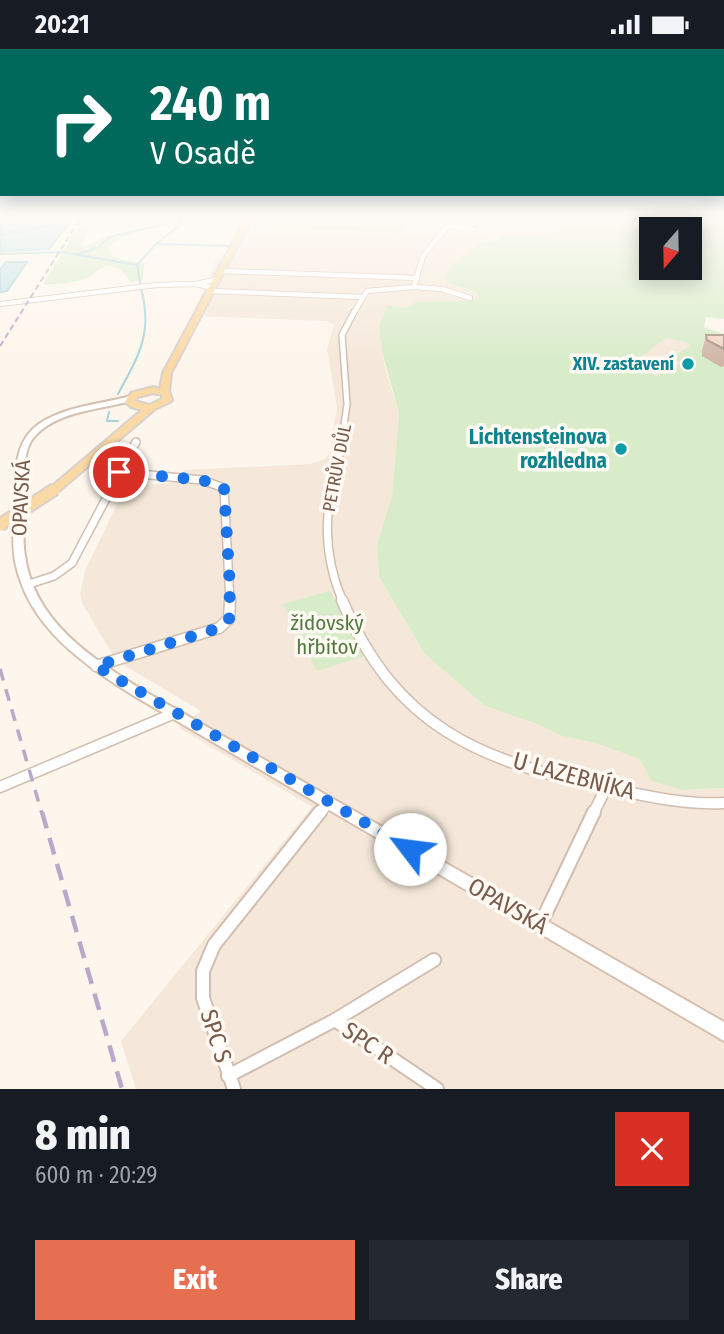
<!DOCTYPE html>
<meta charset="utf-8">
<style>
body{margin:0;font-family:"Fira Sans Condensed",sans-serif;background:#242831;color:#f1f3f6;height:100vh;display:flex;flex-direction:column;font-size:26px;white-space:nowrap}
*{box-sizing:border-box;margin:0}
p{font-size:23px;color:#9ea1a6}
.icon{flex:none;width:38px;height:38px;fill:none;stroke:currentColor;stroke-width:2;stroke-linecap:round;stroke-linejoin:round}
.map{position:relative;height:1040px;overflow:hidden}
.side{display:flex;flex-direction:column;background:#171b24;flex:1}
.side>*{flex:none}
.top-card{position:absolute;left:0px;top:0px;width:724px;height:147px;box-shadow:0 4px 18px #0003;background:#00695c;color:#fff;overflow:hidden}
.needle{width:46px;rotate:200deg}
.controls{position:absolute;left:639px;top:168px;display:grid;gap:14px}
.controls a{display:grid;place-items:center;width:63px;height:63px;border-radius:0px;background:#171b24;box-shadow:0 4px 18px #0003;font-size:35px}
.pin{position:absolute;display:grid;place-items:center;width:60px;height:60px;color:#fff;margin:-30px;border:4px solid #fff;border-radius:50%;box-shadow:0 2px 7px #0007}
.me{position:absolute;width:77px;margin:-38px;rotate:300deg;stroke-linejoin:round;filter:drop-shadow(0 0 5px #0008)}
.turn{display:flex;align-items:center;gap:24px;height:147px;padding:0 35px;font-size:32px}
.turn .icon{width:91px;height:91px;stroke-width:2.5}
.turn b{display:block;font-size:49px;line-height:60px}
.round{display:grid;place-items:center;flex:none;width:74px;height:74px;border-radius:0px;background:#242831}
.overview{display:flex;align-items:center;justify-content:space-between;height:119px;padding:0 35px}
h1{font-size:42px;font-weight:800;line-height:52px}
.primary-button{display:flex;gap:14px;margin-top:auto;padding:14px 35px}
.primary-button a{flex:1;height:80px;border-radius:0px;background:#e76f51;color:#fff;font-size:28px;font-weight:800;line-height:80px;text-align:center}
.primary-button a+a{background:#242831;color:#f1f3f6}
.status{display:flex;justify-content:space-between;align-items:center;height:49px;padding:0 35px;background:#171b24;direction:ltr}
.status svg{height:19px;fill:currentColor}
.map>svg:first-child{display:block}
.residential{fill:#f5e8da}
.green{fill:#d8ecc9;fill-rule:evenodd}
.water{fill:#bfe3e8;stroke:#a5d3da;stroke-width:2}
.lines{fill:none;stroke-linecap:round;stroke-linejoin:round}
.stream{stroke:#a5d3da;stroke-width:2}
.minor-far4-casing{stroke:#d1beb0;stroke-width:6}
.minor-far3-casing{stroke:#d1beb0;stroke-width:8}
.minor-far2-casing{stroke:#d1beb0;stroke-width:10}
.minor-far1-casing{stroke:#d1beb0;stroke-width:13}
.minor-casing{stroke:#d1beb0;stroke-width:16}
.secondary-casing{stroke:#d6c0b0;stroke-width:4}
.primary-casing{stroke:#dad1cd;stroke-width:4}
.minor-far4{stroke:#fff;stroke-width:4.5}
.minor-far3{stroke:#fff;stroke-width:5}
.minor-far2{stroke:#fff;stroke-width:7}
.minor-far1{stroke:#fff;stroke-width:10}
.minor{stroke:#fff;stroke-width:12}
.secondary{fill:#fff;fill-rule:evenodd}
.primary{fill:#fbd9a5;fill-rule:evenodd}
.rail-far2{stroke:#b9a8c9;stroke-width:2;stroke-dasharray:6 3.5;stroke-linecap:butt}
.rail-far1{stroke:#b9a8c9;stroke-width:3.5;stroke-dasharray:12 9;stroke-linecap:butt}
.rail{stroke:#b9a8c9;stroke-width:4.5;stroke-dasharray:17 10;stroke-linecap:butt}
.primary-bridge-casing{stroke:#dad1cd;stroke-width:15;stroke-linecap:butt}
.primary-bridge{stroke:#fbd9a5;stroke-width:11}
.wall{fill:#d1b7a8}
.building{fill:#f3d5c3;stroke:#aa9588;stroke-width:2}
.route{stroke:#1a73e8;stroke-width:12;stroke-dasharray:0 21.6}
.culture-dot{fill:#0f9aa8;stroke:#fffaf3;stroke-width:2.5}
.labels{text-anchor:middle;stroke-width:7;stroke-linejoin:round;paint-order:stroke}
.far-culture-label{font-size:18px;font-weight:bold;fill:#0d838f;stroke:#fffaf3;text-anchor:end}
.far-street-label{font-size:18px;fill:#7a5c4d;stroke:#fffaf3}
.culture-label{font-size:21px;font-weight:bold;fill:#0d838f;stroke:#fffaf3;text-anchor:end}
.street-label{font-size:21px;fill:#7a5c4d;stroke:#fffaf3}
.park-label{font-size:21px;fill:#537a41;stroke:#fffaf3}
.near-street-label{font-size:24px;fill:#7a5c4d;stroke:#fffaf3}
</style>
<div class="status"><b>20:21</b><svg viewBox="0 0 49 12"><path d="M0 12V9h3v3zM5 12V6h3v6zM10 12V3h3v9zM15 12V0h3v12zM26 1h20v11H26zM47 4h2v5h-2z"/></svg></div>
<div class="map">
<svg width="724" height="1040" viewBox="0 0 724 1040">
<rect width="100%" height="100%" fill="#fdf6ec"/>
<g class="residential">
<path d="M409 167H506L563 178 545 184 525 185 487 191 451 218 447 234 477 243 478 248 469 252 416 253 379 280 383 293 382 303 385 319 399 364 392 447 377 496 379 528 425 605 485 657 537 675 562 687 595 694 639 710 653 732 683 741 724 739V1040H136L121 992 312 758 179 679 201 662 122 615 111 603 82 554 80 545 85 522 125 438 180 433 184 421 311 415 326 409 330 403 337 358 327 300 334 276 327 272 192 267 216 211 225 204 238 177 400 184 401 181H405Z"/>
<path d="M666 289 689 294V297L672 308 683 313 656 328 631 315Z"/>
</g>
<g class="green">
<path d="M85 167H95L81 196 86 197 105 188 161 175 169 167H185L121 189 107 198 113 208 144 215 143 231 130 233C125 222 112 212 99 220 94 223 93 227 87 229 72 234 58 236 43 235Z"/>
<path d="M255 167H409V170L400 184 251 177Z"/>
<path d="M506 167H724V270L706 268 704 278 724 285V739L682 741 652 732 639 710 595 694 562 687 537 675 485 657 425 605 379 528 377 496 392 447 399 364 382 303C383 293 379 287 379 279 380 272 385 263 388 256L405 259 416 253 469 252 478 249 477 243 447 234 445 226C456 210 478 191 497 191 515 176 544 193 562 178L509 170ZM651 180H690V219H651ZM666 289 689 294V297L671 309 682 314 656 327 632 315Z"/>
<path d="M330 542 368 606 317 622 283 555Z"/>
</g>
<g class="water">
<path d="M0 167H71L59 174 0 185Z"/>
<path d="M54 176 67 177 49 200 0 202V187Z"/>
<path d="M6 213H27L7 242 0 243V221Z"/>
</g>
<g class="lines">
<g class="stream">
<path d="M157 195 231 197"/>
<path d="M0 205 62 203 137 216"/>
<path d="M79 205 99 198 109 188 183 171"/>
<path d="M141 238 137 216 156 195 179 177 181 167"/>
<path d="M118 345C139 306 153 284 141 239"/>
<path d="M109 363 107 372H118"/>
</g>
<defs>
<g id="minor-far4">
<path d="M223 222 417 229"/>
<path d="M196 235 218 230"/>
<path d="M414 238 442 240 470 249"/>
<path d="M212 242 362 248"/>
<path d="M0 255 156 236 196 235 213 239"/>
<path d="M353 265 367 242 414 238 423 207 447 178 473 180"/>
</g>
<path id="minor-far3" d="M342 390 347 355 342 286 354 263"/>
<g id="minor-far2">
<path d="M343 388C328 449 317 493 343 553"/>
<path d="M119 423 202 431 224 439 230 553"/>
<path d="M26 536 54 527 72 514 136 393"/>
</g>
<g id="minor-far1">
<path d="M342 551C396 679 480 712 608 739 646 747 685 756 724 754"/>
<path d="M96 617 219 579 229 570 230 551"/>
<path d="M0 738 175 664"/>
<path d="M319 765 328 754"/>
<path d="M593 765 606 739"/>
</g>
<g id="minor">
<path d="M540 876 594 763"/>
<path d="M335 971 437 1040"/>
<path d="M228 1027 335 971 434 911"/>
<path d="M234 1040 203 949V922L214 896 320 763"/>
</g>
<path id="secondary" d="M131 347H134V351C102 361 58 361 35 387 21 402 25 430 25 449 24 468 22 488 25 507 34 573 93 610 144 642L724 973V992L136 648C83 615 28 578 15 512 11 489 15 465 15 442 16 417 16 391 39 375 65 357 102 355 131 347Z"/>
<path id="primary" d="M247 167H253L171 324 169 342 172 351 170 353 155 360 59 442H51L50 440 51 438 142 361 131 358 125 353 131 344 153 338 160 340 163 324ZM153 344 162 346V350L149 356 135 352 138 348Z"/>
</defs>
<use href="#minor-far4" class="minor-far4-casing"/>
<use href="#minor-far3" class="minor-far3-casing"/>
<use href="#minor-far2" class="minor-far2-casing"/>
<use href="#minor-far1" class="minor-far1-casing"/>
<use href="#minor" class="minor-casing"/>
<use href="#secondary" class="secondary-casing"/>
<use href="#primary" class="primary-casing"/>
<use href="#minor-far4" class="minor-far4"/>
<use href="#minor-far3" class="minor-far3"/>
<use href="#minor-far2" class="minor-far2"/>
<use href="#minor-far1" class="minor-far1"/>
<use href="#minor" class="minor"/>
<use href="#secondary" class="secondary"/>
<use href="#primary" class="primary"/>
<path class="rail-far2" d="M0 297 82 167"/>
<path class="rail-far1" d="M0 620 42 765"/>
<path class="rail" d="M42 763 122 1040"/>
<defs>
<path id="primary-bridge" d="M0 476 55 440"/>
</defs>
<use href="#primary-bridge" class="primary-bridge-casing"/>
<use href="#primary-bridge" class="primary-bridge"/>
</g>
<path class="wall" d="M706 286H724V317L721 318 702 307V302Z"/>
<path class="building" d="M724 286V300L707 291 706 286Z"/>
<linearGradient id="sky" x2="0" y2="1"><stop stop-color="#97c7e8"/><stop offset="0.53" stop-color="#fefbf6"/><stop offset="1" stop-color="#fefbf6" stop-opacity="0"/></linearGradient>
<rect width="724" height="313" fill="url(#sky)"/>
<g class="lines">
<path class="route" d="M119 423 202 431 224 439 230 538 229 570 219 579 96 617 410 800"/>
</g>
<g class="culture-dot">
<circle cx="688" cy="315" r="7"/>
<circle cx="621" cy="400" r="7"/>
</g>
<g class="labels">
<g class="far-culture-label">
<text x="674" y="321">XIV. zastavení</text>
</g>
<g class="far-street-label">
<text transform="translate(337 419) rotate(-79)" y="6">PETRŮV DŮL</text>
</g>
<g class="culture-label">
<text x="607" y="395">Lichtensteinova<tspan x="607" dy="24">rozhledna</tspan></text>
</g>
<g class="street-label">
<text transform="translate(21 449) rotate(-87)" y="7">OPAVSKÁ</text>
</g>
<g class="park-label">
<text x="327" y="581">židovský<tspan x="327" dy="24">hřbitov</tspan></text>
</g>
<g class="near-street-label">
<text transform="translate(574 727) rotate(15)" y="8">U LAZEBNÍKA</text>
<text transform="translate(508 857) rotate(30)" y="8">OPAVSKÁ</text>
<text transform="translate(216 987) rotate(72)" y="8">SPC S</text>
<text transform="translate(368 994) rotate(34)" y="8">SPC R</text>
</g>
</g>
</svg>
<div class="controls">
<a><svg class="needle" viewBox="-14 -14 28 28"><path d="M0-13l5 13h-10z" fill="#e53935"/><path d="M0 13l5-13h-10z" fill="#9ea1a6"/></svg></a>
</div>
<div class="pin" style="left:119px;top:423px;background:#d93025"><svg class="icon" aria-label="arrive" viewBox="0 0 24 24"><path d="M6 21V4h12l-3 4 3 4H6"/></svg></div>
<svg class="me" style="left:410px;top:800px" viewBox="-20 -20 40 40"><circle r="19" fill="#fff"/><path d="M0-13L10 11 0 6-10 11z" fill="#1a73e8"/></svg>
<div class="top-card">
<div class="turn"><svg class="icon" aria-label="right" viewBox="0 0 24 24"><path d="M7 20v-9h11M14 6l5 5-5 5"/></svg><div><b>240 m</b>V Osadě</div></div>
</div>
</div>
<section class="side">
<div class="overview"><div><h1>8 min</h1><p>600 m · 20:29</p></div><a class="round" style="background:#d93025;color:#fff"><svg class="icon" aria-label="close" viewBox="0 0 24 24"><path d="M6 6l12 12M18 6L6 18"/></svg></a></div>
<div class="primary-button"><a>Exit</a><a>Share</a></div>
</section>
